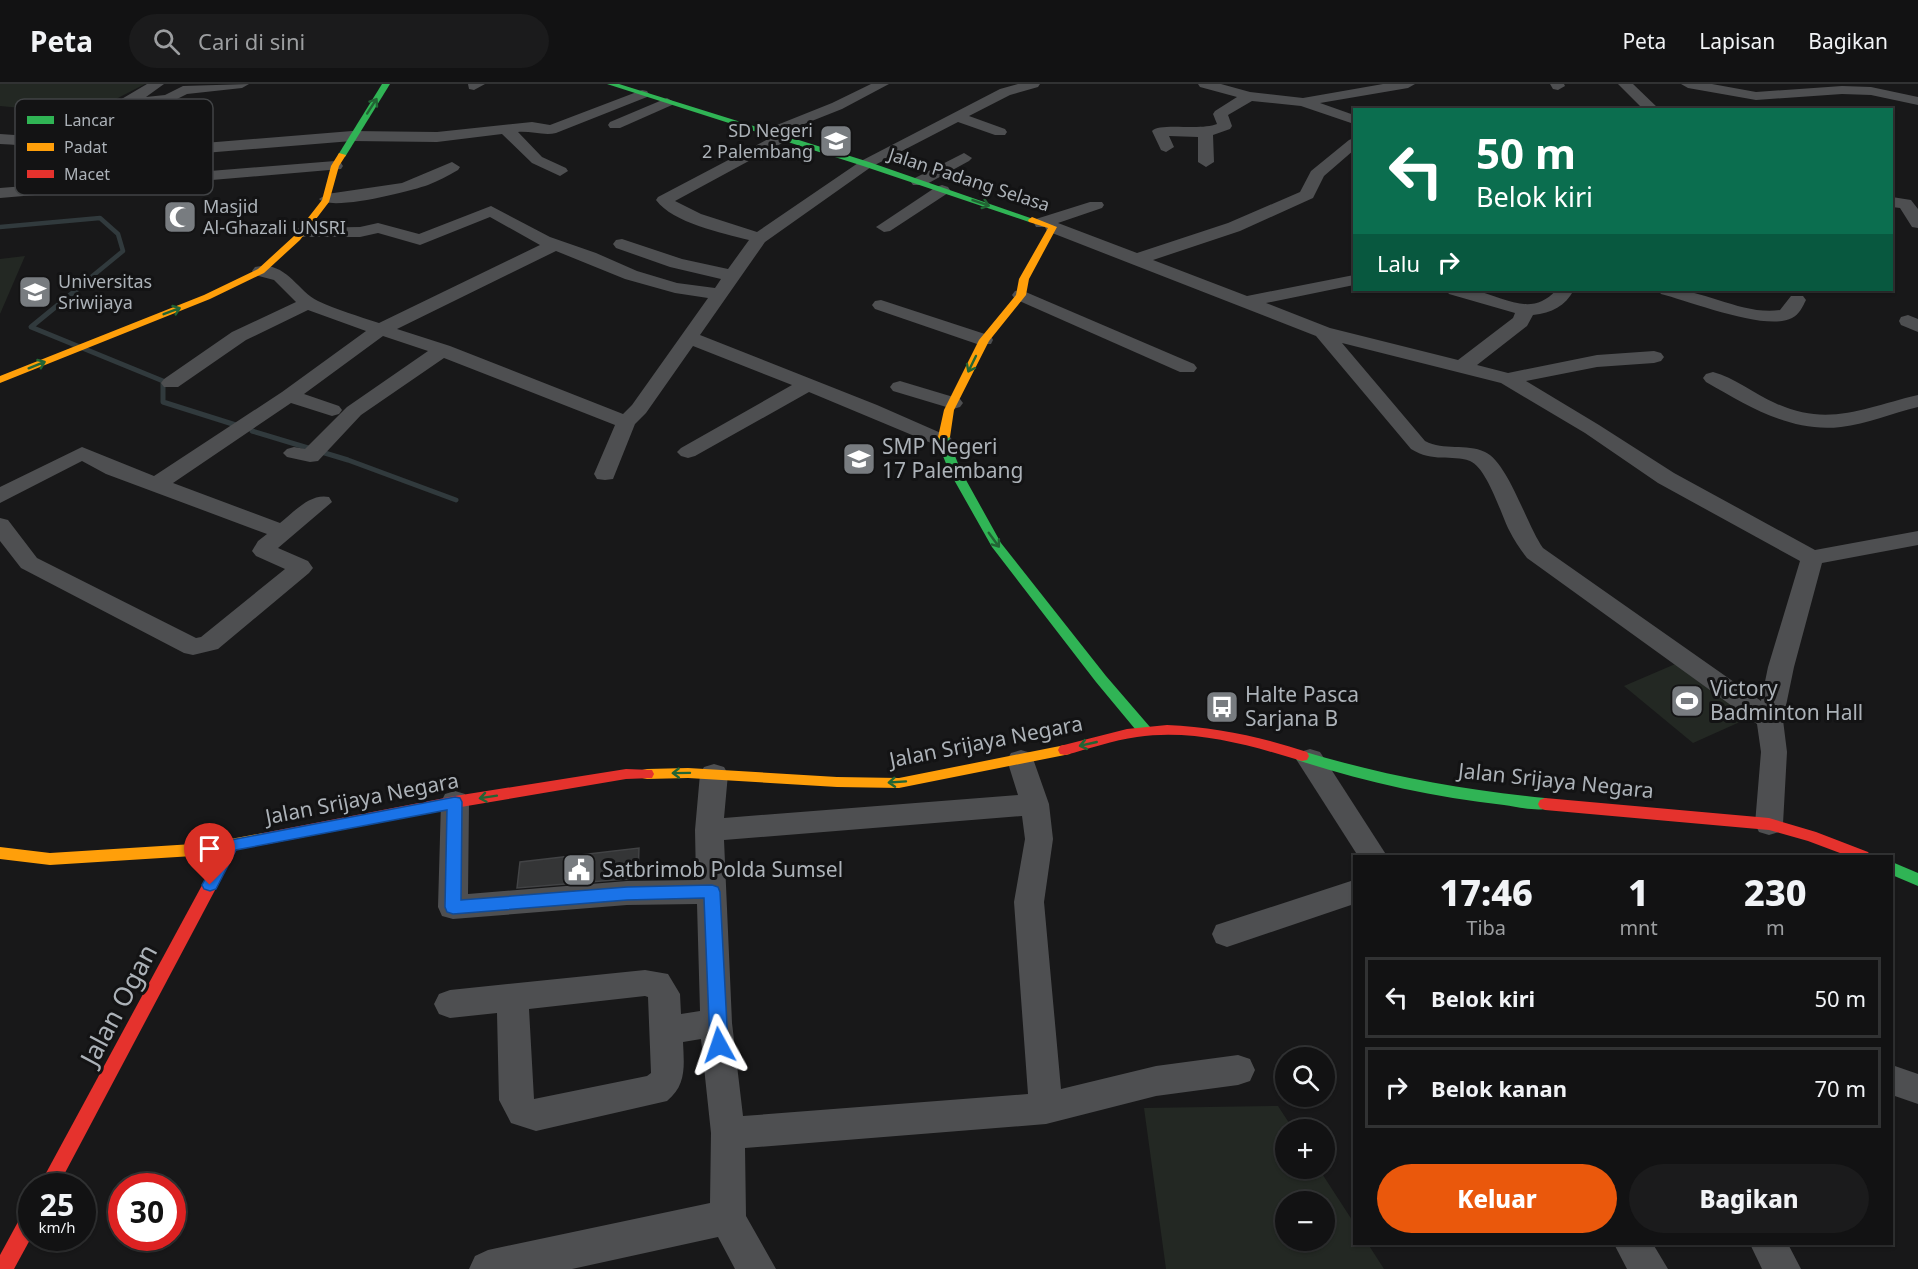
<!DOCTYPE html>
<html lang="id">
<meta charset="utf-8">
<style>
body{margin:0;font-family:"Noto Sans",sans-serif;background:#1b1b1c;color:#f1f3f6;height:100vh;display:flex;flex-direction:column;font-size:22px;white-space:nowrap}
*{box-sizing:border-box;margin:0}
p{font-size:20px;color:#9c9ea0}
.icon{flex:none;width:33px;height:33px;fill:none;stroke:currentColor;stroke-width:2;stroke-linecap:round;stroke-linejoin:round}
.map{position:relative;flex:1;overflow:hidden}
.sheet{position:absolute;left:1353px;top:771px;width:540px;height:390px;display:flex;flex-direction:column;background:#121213;border-radius:0px;box-shadow:0 2px 4px #0004,0 0 0 2px #313233}
.sheet>*{flex:none}
.guide{position:absolute;left:1353px;top:24px;width:540px;height:183px;border-radius:0px;box-shadow:0 2px 4px #0004,0 0 0 2px #313233;background:#0b6e4f;color:#fff;overflow:hidden}
.fabs{position:absolute;left:1275px;top:963px;display:grid;gap:12px}
.fabs a{display:grid;place-items:center;width:60px;height:60px;border-radius:50%;background:#121213;box-shadow:0 2px 4px #0004,0 0 0 2px #313233;font-size:30px}
.speed{position:absolute;left:18px;top:1089px;display:flex;gap:12px;font-size:30px;font-weight:700;text-align:center}
.speed>*{display:grid;place-content:center;width:78px;height:78px;border-radius:50%;background:#121213;box-shadow:0 2px 4px #0004,0 0 0 2px #313233;line-height:1}
.speed small{font-size:15px;font-weight:400}
.speed .limit{border:9px solid #d22;background:#fff;color:#111}
.pin{position:absolute;display:grid;place-items:center;width:51px;height:51px;color:#fff;margin:-62px -26px;border-radius:50% 50% 50% 0;rotate:-45deg;box-shadow:0 0 6px #0007}
.pin .icon{rotate:45deg}
.me{position:absolute;width:66px;margin:-33px;rotate:355deg;stroke-linejoin:round;filter:drop-shadow(0 0 4px #0008)}
.turn{display:flex;align-items:center;gap:21px;height:126px;padding:0 24px;font-size:27px}
.turn .icon{width:78px;height:78px;stroke-width:2.5}
.turn b{display:block;font-size:42px;line-height:51px}
.then{display:flex;align-items:center;height:57px;padding:0 24px;background:#0003;gap:12px;font-size:22px}
.eta{display:flex;justify-content:space-evenly;align-items:center;height:102px;text-align:center}
.eta b{font-size:36px;font-weight:800;line-height:42px}
.cta{display:flex;gap:12px;margin-top:auto;padding:12px 24px}
.cta a{flex:1;height:69px;border-radius:36px;background:#ea580c;color:#fff;font-size:24px;font-weight:800;line-height:69px;text-align:center}
.cta a+a{background:#1b1b1c;color:#f1f3f6}
ul{padding:0;list-style:none}
li{display:flex;align-items:center;gap:18px;height:81px;margin:0 12px 9px;padding:0 12px;border:3px solid #313233;border-radius:0px}
li div{flex:1}
li b{display:block;font-size:22px}
li em{font-style:normal}
header{display:flex;align-items:center;gap:36px;box-sizing:border-box;height:84px;padding:0 30px;background:#121213;border-bottom:2px solid #313233}
header strong{font-size:28px}
nav{display:flex;gap:33px;margin-inline-start:auto;font-size:21px}
.search{width:420px;height:54px;background:#1b1b1c;display:flex;align-items:center;gap:15px;box-sizing:border-box;padding:0 21px;border-radius:33px;color:#9c9ea0;font-size:22px}
.map>svg:first-child{display:block}
.green{fill:#232823;fill-rule:evenodd}
.lines{fill:none;stroke-linecap:round;stroke-linejoin:round}
.stream-far1{stroke:#313a3d;stroke-width:4.5}
.stream{stroke:#313a3d;stroke-width:5}
.building{fill:#343536;stroke:#424345;stroke-width:1.5}
.street{fill:#4e4f51;fill-rule:evenodd}
.fast{fill:#30b455;fill-rule:evenodd}
.slow{fill:#ff9f0a;fill-rule:evenodd}
.jam{fill:#e5322d;fill-rule:evenodd}
.oneway{stroke:#226434}
.route{fill:#1a73e8;stroke:#114b97;stroke-width:1.5}
.labels{text-anchor:middle;stroke-width:6;stroke-linejoin:round;paint-order:stroke}
.far-poi-label{font-size:18px;fill:#acb2b8;stroke:#131314;text-anchor:start}
.far-street-label{font-size:18px;fill:#acb2b8;stroke:#131314}
.poi-label{font-size:21px;fill:#acb2b8;stroke:#131314;text-anchor:start}
.street-label{font-size:21px;fill:#acb2b8;stroke:#131314}
.near-street-label{font-size:26px;fill:#acb2b8;stroke:#131314}
.key{fill:#131314;stroke:#414345;stroke-width:1.5}
.key-label{font-size:16px;fill:#acb2b8}
</style>
<header>
<strong>Peta</strong>
<div class="search"><svg class="icon" aria-label="search" viewBox="0 0 24 24"><circle cx="10" cy="10" r="6"/><path d="M15 15l6 6"/></svg>Cari di sini</div>
<nav><a>Peta</a><a>Lapisan</a><a>Bagikan</a></nav>
</header>
<div class="map">
<svg width="1918" height="1185" viewBox="0 0 1918 1185">
<rect width="100%" height="100%" fill="#181819"/>
<g class="green">
<path d="M0 0H145L87 30 0 22Z"/>
<path d="M25 172 0 230V175Z"/>
<path d="M1680 578 1751 633 1693 659 1624 602Z"/>
<path d="M1278 1022 1293 1045 1286 1046V1084L1319 1085 1354 1139V1160H1368L1384 1185H1166L1144 1024ZM1286 1118H1324V1156H1286Z"/>
</g>
<g class="lines">
<path class="stream-far1" d="M0 143 100 134 118 150 123 167 84 199"/>
<g class="stream">
<path d="M86 198 31 243 163 297V318L239 342"/>
<path d="M252 347 348 376 456 416"/>
</g>
</g>
<path class="building" d="M639 764 638 794 517 804 520 778Z"/>
<g class="lines">
<g class="street">
<path d="M147 0H164L146 13 165 11 183 2 249 0 242 4 187 10 169 19 130 22 105 39 170 36 172 39 170 42 165 43 93 48C68 68 29 61 0 60V50L44 53 75 47 103 26Z"/>
<path d="M468 0H485L474 6 469 5Z"/>
<path d="M871 0H889L842 25 779 50 784 52 787 55 784 58 675 117 701 130 757 148 861 77 1000 5 1018 0H1040L1038 3 1010 11 969 32 1005 45 1007 48 1005 51H995L958 38 871 83 765 158 700 251 877 321 950 353 953 357 950 361 943 363 936 361 809 308 695 372 688 374 681 372 677 368 681 364 792 301 693 262 646 329 635 340 613 395 605 396 597 395 594 390 615 341 444 274 361 331 318 377 310 378 287 373 283 369 287 365 294 363 305 365 347 323 428 267 383 252 304 310 339 322 342 326 339 330 332 332 291 319 173 399 280 439C294 428 310 409 329 413L332 418 278 464 308 477 313 484 309 489 218 565 193 571 184 569 21 484 0 457V434L8 436 37 474 196 554 201 553 285 485 256 472 252 467 258 457 267 450 106 390 82 377 0 419V403L82 363 154 392 282 308 366 247 308 226 246 256 178 303H164L161 299 164 295 232 248 296 218 274 196 255 191 252 187 255 183C286 176 296 206 318 217 337 226 358 232 379 239L540 161 490 133 420 161 378 149 360 153H301L293 148 295 144 360 143 378 139 419 150 491 122 550 153 596 169 637 187 677 199 715 204 721 195 670 183 616 164 613 160 616 156 622 155 682 175 728 185 749 156C722 149 673 139 656 116L658 113 770 54 762 53 760 50 762 47 832 19ZM556 167 625 195 675 209 708 214 632 321 623 330 450 262 397 245Z"/>
<path d="M1198 0H1221L1250 8 1303 14 1383 0H1415L1408 4 1320 19 1354 31V40L1301 22 1252 17 1228 31 1232 42 1230 45 1213 51 1214 78 1206 83 1198 78V53L1169 52 1174 63 1166 68 1161 66 1152 47C1160 38 1200 47 1217 40L1213 30 1215 27 1237 13 1200 3Z"/>
<path d="M1550 0H1564L1565 2 1558 6 1553 5Z"/>
<path d="M1618 0H1633L1660 26H1644Z"/>
<path d="M1681 0H1712L1756 8 1842 2 1871 3 1918 13V21L1871 11 1842 10 1756 16 1688 4Z"/>
<path d="M642 6 647 7 649 10 647 13 556 49C545 52 531 47 518 48L542 73 566 84 568 87 560 92 532 79 502 50 437 58 352 57 143 74 135 69 143 64 352 47 437 48 532 38 550 41Z"/>
<path d="M667 14 674 18 672 21 620 44H610L608 41 610 38Z"/>
<path d="M1354 54V66L1324 92 1313 114 1240 147 1153 176 1247 212 1354 191V201L1266 219 1330 244 1458 276 1513 234 1515 229 1449 210 1446 206C1455 206 1466 204 1474 206 1504 213 1532 234 1556 206H1574C1565 222 1552 229 1533 231L1527 242 1477 281 1508 289 1597 271 1654 267 1661 269 1664 273 1661 277 1654 279 1597 283 1526 297 1599 341 1674 389 1815 466 1918 447V461L1822 479 1794 583 1783 636 1787 668 1783 740 1779 748 1769 751 1759 748 1755 740 1761 668 1757 640 1527 474C1520 465 1514 456 1509 446 1501 430 1487 384 1470 377 1451 370 1433 379 1411 365L1316 252 1047 147 1045 143H1036L1034 139 1036 135 1090 118H1102L1104 121 1102 124 1058 139 1137 169 1228 139 1300 108 1311 87 1349 56ZM1342 259 1501 299 1585 349 1658 399 1800 477 1768 583 1761 617 1543 464C1527 442 1508 378 1485 368 1466 359 1444 367 1425 357Z"/>
<path d="M964 69 972 74 969 77 925 101H913L911 98 913 95Z"/>
<path d="M335 77 341 79 343 82 341 85 0 114V104Z"/>
<path d="M452 78 460 83 458 86C448 92 438 97 428 101 411 107 330 128 319 115L327 110 402 99Z"/>
<path d="M942 101 948 103 950 106 948 109 890 147 884 148 876 143 936 103Z"/>
<path d="M1892 113 1911 116 1918 125V144L1912 143 1900 124 1892 123Z"/>
<path d="M1021 206 1194 280 1197 284 1194 288H1180L1015 215 1012 211 1015 207Z"/>
<path d="M1658 206C1700 201 1740 232 1780 226L1791 212H1803L1806 216C1803 222 1799 231 1792 234 1767 248 1689 217 1661 210Z"/>
<path d="M881 216 991 252 993 256 991 260H977L875 225 872 221 875 217Z"/>
<path d="M1908 231 1918 235V248L1901 241 1899 237 1901 233Z"/>
<path d="M1713 288C1734 293 1754 310 1775 319 1828 344 1866 323 1918 311V323C1892 329 1867 340 1841 343 1791 349 1748 322 1706 298L1703 294 1706 290Z"/>
<path d="M900 297 960 315 963 319 960 323 953 325 893 307 890 303 893 299Z"/>
<path d="M1310 665 1320 668 1387 772H1358L1296 675 1300 668Z"/>
<path d="M1021 666 1031 669 1049 720 1053 755 1044 818 1061 1005 1156 982 1238 971 1250 975 1255 986 1250 997 1238 1001 1156 1012 1046 1040 745 1064 746 1132 776 1185H735L718 1153 572 1185H469L475 1172 488 1166 710 1119 711 1049 701 955 683 958C684 981 687 1001 667 1017L536 1047 511 1039 499 1016 497 929 450 934 439 930 434 920 439 910 450 906 645 886 668 890 680 910 681 930 700 927 697 820 627 821 453 835 442 832 438 823 441 718 445 710 455 707 465 710 469 718 468 810 627 797 696 796 695 746 700 690 704 683 714 680 724 683 728 690 724 734 1018 711 1007 676 1011 669ZM1022 732 1025 755 1014 818 1028 1010 743 1032 732 939 724 756ZM645 912 648 913 651 989 647 992 534 1015 529 925Z"/>
<path d="M1354 796V820L1227 863 1216 859 1212 850 1216 841Z"/>
<path d="M1892 981 1918 990V1020L1892 1011Z"/>
<path d="M1614 1160H1653L1668 1185H1627Z"/>
<path d="M1750 1160H1788L1801 1185H1762Z"/>
</g>
<g class="fast">
<path d="M382 0H390L345 73H339L338 71Z"/>
<path d="M607 0H619L869 78 1036 136 1029 138 863 82Z"/>
<path d="M944 350 950 353 949 357 961 387 1001 459 1106 592 1150 643 1152 647 1150 651H1140L1096 598 992 463 949 387 937 357 940 351Z"/>
<path d="M1302 667C1382 691 1462 706 1545 714L1550 716 1552 720 1550 724C1537 728 1518 723 1504 721 1433 713 1365 698 1297 676L1295 672 1297 668Z"/>
<path d="M1892 778 1918 789V802L1892 791Z"/>
</g>
<g class="slow">
<path d="M339 69 346 71 339 82 329 118 300 156 264 189 210 215 0 299V292L204 211 258 185 294 152 322 116 331 82Z"/>
<path d="M1032 133 1057 143 1029 195 1026 211 989 257 954 326 950 353 944 356 940 355 938 353 944 326 979 256 1016 211 1019 195 1048 144 1029 138 1028 136Z"/>
<path d="M1065 661 1070 662 1072 666 1070 670 899 704 837 703 688 694 647 695 642 694 640 690 642 686 647 685 688 684 837 693 899 694Z"/>
<path d="M263 749 268 751 271 755 268 759 209 771 50 781 0 775V763L50 769 209 759Z"/>
</g>
<g class="jam">
<path d="M1167 641C1216 643 1261 653 1307 668L1309 672 1307 676 1302 677C1249 661 1194 645 1137 653 1113 656 1089 665 1065 671L1060 670 1058 666 1060 662 1127 645Z"/>
<path d="M626 685 652 686 654 690 652 694 626 695 455 724 263 761 258 759 255 755 258 751 263 749 455 712Z"/>
<path d="M1545 714 1769 734 1816 748 1868 768 1871 772H1848L1808 757 1769 746 1545 726 1540 724 1538 720 1540 716Z"/>
<path d="M231 755 236 757 239 761 58 1102H39L226 757Z"/>
<path d="M32 1123V1152L14 1185H0V1171L25 1125Z"/>
</g>
</g>
<defs><path id="oneway-shaft" d="M-6 0H5M1.5-3L5.5 0L1.5 3" fill="none" stroke-width="1.6" stroke-linecap="round" stroke-linejoin="round" transform="scale(1.5)"/></defs>
<g class="oneway">
<use href="#oneway-shaft" transform="translate(372 22) rotate(-57)"/>
<use href="#oneway-shaft" transform="translate(981 119) rotate(19)"/>
<use href="#oneway-shaft" transform="translate(172 227) rotate(-21)"/>
<use href="#oneway-shaft" transform="translate(972 280) rotate(116)"/>
<use href="#oneway-shaft" transform="translate(37 281) rotate(-22)"/>
<use href="#oneway-shaft" transform="translate(994 456) rotate(54)"/>
<use href="#oneway-shaft" transform="translate(1088 660) rotate(167)"/>
<use href="#oneway-shaft" transform="translate(681 689) rotate(179)"/>
<use href="#oneway-shaft" transform="translate(897 698) rotate(176)"/>
<use href="#oneway-shaft" transform="translate(488 713) rotate(171)"/>
</g>
<path class="route" d="M455 713 460 714 462 718 461 816 627 803 712 801 718 803 720 808 728 961 725 966 719 968 713 966 710 961 704 814 627 816 453 830 447 828 445 823 447 726 236 766 216 805 210 807 204 805 202 801 226 757Z"/>
<defs>
<symbol id="school-square" viewBox="-11 -11 22 22"><rect x="-9" y="-9" width="18" height="18" rx="4" fill="#787c80" stroke="#131314"/><path d="M0-5L7-2L0 1L-7-2ZM-4 1L0 2.5L4 1V4Q0 6-4 4Z" fill="#fff"/></symbol>
<symbol id="mosque-square" viewBox="-11 -11 22 22"><rect x="-9" y="-9" width="18" height="18" rx="4" fill="#787c80" stroke="#131314"/><path d="M3.5-4.9A6 6 0 1 0 3.5 4.9A5 5 0 1 1 3.5-4.9Z" fill="#fff"/></symbol>
<symbol id="university-square" viewBox="-11 -11 22 22"><rect x="-9" y="-9" width="18" height="18" rx="4" fill="#787c80" stroke="#131314"/><path d="M0-5L7-2L0 1L-7-2ZM-4 1L0 2.5L4 1V4Q0 6-4 4Z" fill="#fff"/></symbol>
<symbol id="stadium-square" viewBox="-11 -11 22 22"><rect x="-9" y="-9" width="18" height="18" rx="4" fill="#787c80" stroke="#131314"/><path d="M0-5a6.5 5 0 1 0 0 10a6.5 5 0 1 0 0-10ZM-3.5-1.8h7v3.6h-7Z" fill="#fff"/></symbol>
<symbol id="bus-square" viewBox="-11 -11 22 22"><rect x="-9" y="-9" width="18" height="18" rx="4" fill="#787c80" stroke="#131314"/><path d="M-5-6H5V4H4V6H2V4H-2V6H-4V4H-5ZM-3.5-4V0h7V-4ZM-3.5 1.2v1.5H-2V1.2ZM2 1.2v1.5H3.5V1.2Z" fill="#fff"/></symbol>
<symbol id="civic-square" viewBox="-11 -11 22 22"><rect x="-9" y="-9" width="18" height="18" rx="4" fill="#787c80" stroke="#131314"/><path d="M-.6-6.5H3V-4.5H.6V-3L4-1V1h2V6H-6V1h2V-1L-.6-3ZM-1.2 2.5V6h2.4V2.5Z" fill="#fff"/></symbol>
</defs>
<g fill-rule="evenodd">
<use href="#school-square" x="817" y="38" width="38" height="38"/>
<use href="#mosque-square" x="161" y="114" width="38" height="38"/>
<use href="#university-square" x="16" y="189" width="38" height="38"/>
<use href="#school-square" x="840" y="356" width="38" height="38"/>
<use href="#stadium-square" x="1668" y="598" width="38" height="38"/>
<use href="#bus-square" x="1203" y="604" width="38" height="38"/>
<use href="#civic-square" x="560" y="767" width="38" height="38"/>
</g>
<g class="labels">
<g class="far-poi-label">
<text x="813" y="53" text-anchor="end">SD Negeri<tspan x="813" dy="21">2 Palembang</tspan></text>
<text x="203" y="129">Masjid<tspan x="203" dy="21">Al-Ghazali UNSRI</tspan></text>
<text x="58" y="204">Universitas<tspan x="58" dy="21">Sriwijaya</tspan></text>
</g>
<g class="far-street-label">
<text transform="translate(969 96) rotate(18)" y="6">Jalan Padang Selasa</text>
</g>
<g class="poi-label">
<text x="882" y="370">SMP Negeri<tspan x="882" dy="24">17 Palembang</tspan></text>
<text x="1710" y="612">Victory<tspan x="1710" dy="24">Badminton Hall</tspan></text>
<text x="1245" y="618">Halte Pasca<tspan x="1245" dy="24">Sarjana B</tspan></text>
<text x="602" y="793">Satbrimob Polda Sumsel</text>
</g>
<g class="street-label">
<text transform="translate(986 658) rotate(-11)" y="7">Jalan Srijaya Negara</text>
<text transform="translate(1556 697) rotate(6)" y="7">Jalan Srijaya Negara</text>
<text transform="translate(362 715) rotate(-11)" y="7">Jalan Srijaya Negara</text>
</g>
<g class="near-street-label">
<text transform="translate(119 921) rotate(-62)" y="9">Jalan Ogan</text>
</g>
</g>
<rect x="15" y="15" width="198" height="96" rx="9" class="key"/>
<rect x="27" y="32" width="27" height="8" fill="#30b455"/>
<rect x="27" y="59" width="27" height="8" fill="#ff9f0a"/>
<rect x="27" y="86" width="27" height="8" fill="#e5322d"/>
<g class="key-label">
<text x="64" y="42">Lancar</text>
<text x="64" y="69">Padat</text>
<text x="64" y="96">Macet</text>
</g>
</svg>
<div class="fabs">
<a><svg class="icon" aria-label="search" viewBox="0 0 24 24"><circle cx="10" cy="10" r="6"/><path d="M15 15l6 6"/></svg></a>
<a>+</a>
<a>−</a>
</div>
<div class="speed"><div>25<small>km/h</small></div><div class="limit">30</div></div>
<div class="pin" style="left:210px;top:801px;background:#d93025"><svg class="icon" aria-label="arrive" viewBox="0 0 24 24"><path d="M6 21V4h12l-3 4 3 4H6"/></svg></div>
<svg class="me" style="left:719px;top:961px" viewBox="-20 -20 40 40"><path d="M0-17L14 15 0 8-14 15z" fill="#1a73e8" stroke="#fff" stroke-width="4"/></svg>
<div class="guide">
<div class="turn"><svg class="icon" aria-label="left" viewBox="0 0 24 24"><path d="M17 20v-9H6M10 6l-5 5 5 5"/></svg><div><b>50 m</b>Belok kiri</div></div>
<div class="then">Lalu<svg class="icon" aria-label="right" viewBox="0 0 24 24"><path d="M7 20v-9h11M14 6l5 5-5 5"/></svg></div>
</div>
<section class="sheet">
<div class="eta">
<div><b>17:46</b><p>Tiba</p></div>
<div><b>1</b><p>mnt</p></div>
<div><b>230</b><p>m</p></div>
</div>
<ul>
<li><svg class="icon" aria-label="left" viewBox="0 0 24 24"><path d="M17 20v-9H6M10 6l-5 5 5 5"/></svg><div><b>Belok kiri</b></div><em>50 m</em></li>
<li><svg class="icon" aria-label="right" viewBox="0 0 24 24"><path d="M7 20v-9h11M14 6l5 5-5 5"/></svg><div><b>Belok kanan</b></div><em>70 m</em></li>
</ul>
<div class="cta"><a>Keluar</a><a>Bagikan</a></div>
</section>
</div>
